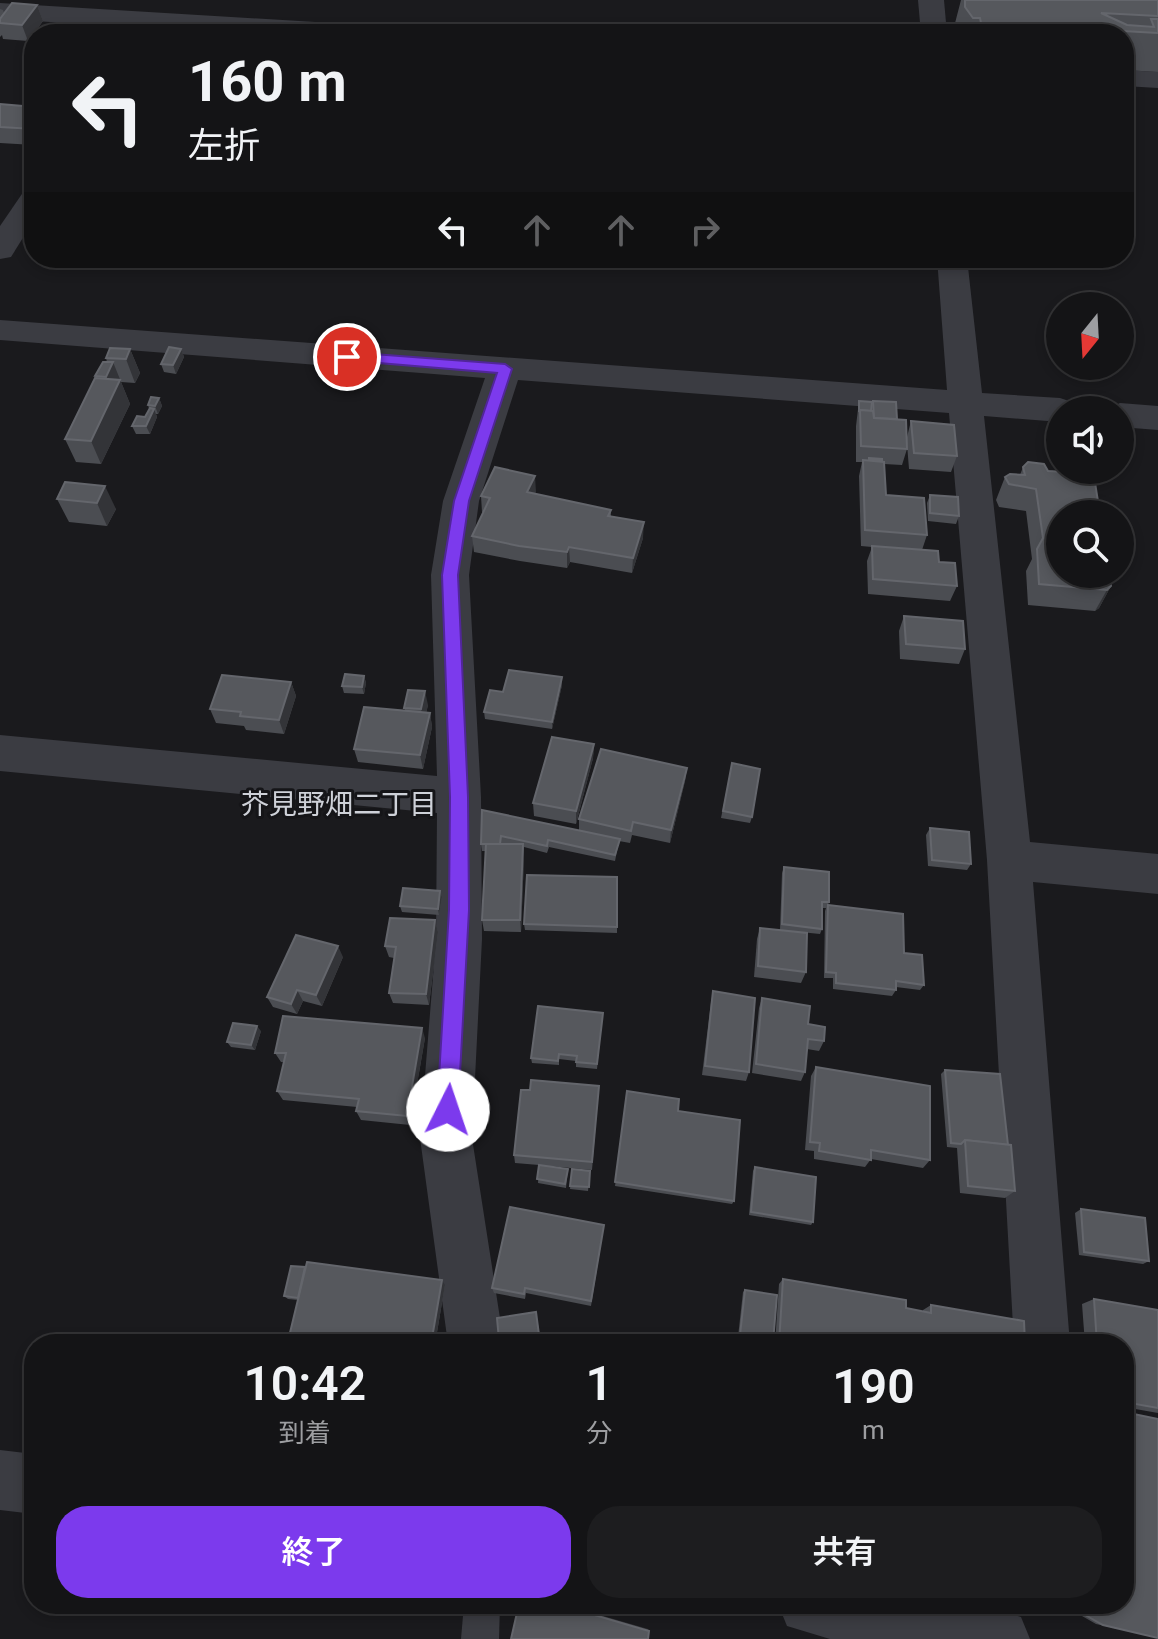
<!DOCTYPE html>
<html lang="ja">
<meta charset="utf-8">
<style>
body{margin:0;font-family:Roboto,"Noto Sans JP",sans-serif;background:#1d1d1f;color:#f1f3f6;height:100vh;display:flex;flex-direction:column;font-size:30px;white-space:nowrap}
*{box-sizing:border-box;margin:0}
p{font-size:26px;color:#9d9ea1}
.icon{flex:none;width:44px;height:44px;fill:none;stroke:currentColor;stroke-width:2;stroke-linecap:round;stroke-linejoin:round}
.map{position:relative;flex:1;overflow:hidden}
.side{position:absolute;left:24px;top:1334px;width:1110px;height:280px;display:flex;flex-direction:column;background:#141416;border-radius:32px;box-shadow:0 4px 12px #0003,0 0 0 2px #333335}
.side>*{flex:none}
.banner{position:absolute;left:24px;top:24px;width:1110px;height:244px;border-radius:32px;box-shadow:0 4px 12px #0003,0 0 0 2px #333335;background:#141416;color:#f1f3f6;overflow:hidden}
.needle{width:52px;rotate:198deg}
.controls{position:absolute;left:1046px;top:292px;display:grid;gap:16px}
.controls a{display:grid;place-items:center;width:88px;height:88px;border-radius:50%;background:#141416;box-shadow:0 4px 12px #0003,0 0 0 2px #333335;font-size:40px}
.pin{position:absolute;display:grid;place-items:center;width:68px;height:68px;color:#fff;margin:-34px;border:4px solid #fff;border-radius:50%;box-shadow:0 2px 8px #0007}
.me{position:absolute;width:88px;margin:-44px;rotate:4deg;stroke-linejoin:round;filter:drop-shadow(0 0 6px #0008)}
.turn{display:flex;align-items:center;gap:28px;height:168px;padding:0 32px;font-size:36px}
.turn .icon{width:104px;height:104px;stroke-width:2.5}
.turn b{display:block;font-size:56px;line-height:68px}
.lanes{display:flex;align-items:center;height:76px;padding:0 32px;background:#0003;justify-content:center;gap:40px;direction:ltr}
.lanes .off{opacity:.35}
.eta{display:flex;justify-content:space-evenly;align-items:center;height:136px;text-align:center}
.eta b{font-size:48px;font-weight:600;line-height:56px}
.cta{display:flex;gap:16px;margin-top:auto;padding:16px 32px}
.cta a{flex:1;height:92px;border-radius:32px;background:#7c3aed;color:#fff;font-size:32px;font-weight:600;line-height:92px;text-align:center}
.cta a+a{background:#1d1d1f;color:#f1f3f6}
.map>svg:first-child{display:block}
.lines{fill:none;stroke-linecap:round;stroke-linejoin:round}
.service{fill:#3b3c42;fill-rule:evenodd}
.minor{fill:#3b3c42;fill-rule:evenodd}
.wall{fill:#4b4d52}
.shaded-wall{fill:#333438}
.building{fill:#56585d;stroke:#64666c;stroke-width:2}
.route{fill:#7c3aed;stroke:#51269a;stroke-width:2}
.labels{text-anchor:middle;stroke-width:6;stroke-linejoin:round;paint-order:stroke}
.neighbourhood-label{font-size:28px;fill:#ced1d8;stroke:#151518}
</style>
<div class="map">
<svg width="1158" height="1639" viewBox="0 0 1158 1639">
<rect width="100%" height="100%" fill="#1a1a1d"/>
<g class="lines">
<path class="service" d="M464 1604H500L499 1639H461Z"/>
<g class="minor">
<path d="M918 0H944L947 34H921Z"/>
<path d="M0 3 381 26 390 29 394 34H254L0 19Z"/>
<path d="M1124 70 1158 72V88L1124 86Z"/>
<path d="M34 188V220L11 257 0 259V226L24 191Z"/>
<path d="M937 258H967L982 393 1060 398 1072 402 1077 410H1060V422L984 416 1030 842 1158 854V894L1033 882 1070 1344H1014L987 860 949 413 518 380 479 501 469 575 481 797 482 939 472 1138 504 1344H448L420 1138 436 939 437 813 0 771V735L437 776 431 575 443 501 485 378 0 340V320L947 390Z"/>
<path d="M1120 403 1158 406V430L1120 427V410H1106Z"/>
<path d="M0 1450 34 1454V1514L0 1510Z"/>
<path d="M778 1604H980L1021 1617 1030 1639H830L787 1626Z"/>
</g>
</g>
<g class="wall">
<path d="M961 0H1158V72L1124 70V34H954V27Z"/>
<path d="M37 5 43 21 28 41 3 39 2 35 0 37V9L3 10 4 13Z"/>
<path d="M0 104 34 107V145L0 143Z"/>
<path d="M130 349 140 373 135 383 121 382 130 404 101 464 76 462 65 439 96 378 95 376 107 362 106 358Z"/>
<path d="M181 349 184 357 176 374 164 372 161 364Z"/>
<path d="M159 398 162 406 158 414H156L157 417 150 434H136L132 426 145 417 149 409 148 405Z"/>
<path d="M859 401 871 407 873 401 897 419 907 437 911 421 957 456 951 472 909 469 907 444V449L902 465 884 464 886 495 927 535 922 550 939 562 957 586 950 601 868 594 867 561 872 547 861 546 859 476 862 462H856V426Z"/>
<path d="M1023 467 1062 472 1063 470H1093L1111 586 1099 608 1095 611 1028 605 1026 571 1032 559 1026 511 999 507 996 500 1005 477 1020 475Z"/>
<path d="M535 476V494L611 510V516L643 538 632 573 570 562 567 568 520 561 474 552 472 536 484 512H482L481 496Z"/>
<path d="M65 482 116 509 107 526 69 522 57 499Z"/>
<path d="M930 495 959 516 956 524 928 521 927 503Z"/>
<path d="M904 616 965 649 959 664 900 659 899 631Z"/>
<path d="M364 676 366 683 364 694 344 693 342 686Z"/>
<path d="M291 682 296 696 284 734 246 730 244 726 216 723 210 709Z"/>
<path d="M562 685 552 729 485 719 484 712 503 692Z"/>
<path d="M428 705 426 713H430L432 727 423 769 358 762 354 749 405 710 404 708Z"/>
<path d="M594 744 593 758 576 824 534 816 533 803Z"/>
<path d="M732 763 752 817 750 823 721 818Z"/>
<path d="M687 768 685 781 670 843 632 835 630 843 619 841 615 861 549 847 547 853 524 847V857L521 932 484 931 482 920 486 851H482L481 844 482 810 579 831V819Z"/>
<path d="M930 828 971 864 967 870 928 866 926 835Z"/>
<path d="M784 867 829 902 828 905 904 953 924 985 920 990 896 987V990L892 996 833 989V978H824L825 911 826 908H822V929L820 934 780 930 782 873Z"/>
<path d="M617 877V933L525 930 524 924Z"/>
<path d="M440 891 442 897 439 915 402 912 400 906Z"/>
<path d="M435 920 438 932 429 1005 393 1003 389 993 394 958 389 957 385 946Z"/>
<path d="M760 928 806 972 801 983 754 977 757 939Z"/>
<path d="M343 957 322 1006 303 1001 297 1014 273 1007 267 997Z"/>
<path d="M713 991 749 1072 746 1081 702 1075 711 1002Z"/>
<path d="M762 998 808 1024 824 1041 819 1051 807 1049 805 1072 801 1081 752 1073 759 1008Z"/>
<path d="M603 1013 597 1069 576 1067V1061L559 1059V1065L532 1063 531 1058Z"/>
<path d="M261 1031 255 1050 231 1047 227 1042Z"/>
<path d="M425 1038 410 1125 361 1120 356 1111 357 1107 283 1100 277 1091 284 1062H281L275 1053Z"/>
<path d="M816 1067 930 1160 923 1168 871 1159 865 1167 814 1159V1151L805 1150 811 1076Z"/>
<path d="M945 1070 1008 1145 1015 1191 1005 1198 960 1193 957 1148 947 1147 941 1074Z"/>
<path d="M599 1086 592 1170 549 1166 568 1169 566 1188 538 1183 539 1165 515 1163 514 1155 530 1090Z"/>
<path d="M627 1091 678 1111 734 1201 732 1204 615 1186Z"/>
<path d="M755 1167 813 1222 811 1225 749 1215 753 1171Z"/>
<path d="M572 1169 590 1171 588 1191 570 1189Z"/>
<path d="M1081 1209 1149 1261 1143 1264 1079 1255 1075 1213Z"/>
<path d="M603 1232 591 1306 526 1293 525 1299 494 1293 492 1288Z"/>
<path d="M783 1279 923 1312V1310L931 1305 1025 1344H775L779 1284Z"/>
<path d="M445 1285 435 1344H321L305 1342 304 1344 291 1338 298 1300 288 1299 284 1296Z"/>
<path d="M745 1290 773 1342 771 1344 738 1337 743 1292Z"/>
<path d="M1094 1299 1158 1310V1413L1124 1407V1344H1085L1082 1304Z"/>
<path d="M536 1312 540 1337 500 1342 499 1340Z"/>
<path d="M1061 1604H1124L1158 1638 1096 1624Z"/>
</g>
<g class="shaded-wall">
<path d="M37 5 43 21 28 41 22 25Z"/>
<path d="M130 349 140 373 135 383 126 359Z"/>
<path d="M181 349 184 357 176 374 173 365Z"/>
<path d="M113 362 130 404 101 464 91 441 113 395 106 377Z"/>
<path d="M159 398 162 406 158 414 155 406Z"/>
<path d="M154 409 157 417 150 434 146 426Z"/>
<path d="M535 476 536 492 528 508 527 492Z"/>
<path d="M105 486 116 509 107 526 97 503Z"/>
<path d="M644 522 643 538 632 573 633 558Z"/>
<path d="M569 547 570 562 567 568V552Z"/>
<path d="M1111 586 1099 608 1095 611 1107 590Z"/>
<path d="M364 676 366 683 364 694 362 687Z"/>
<path d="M562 677V685L552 729V722Z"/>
<path d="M291 682 296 696 284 734 279 720Z"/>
<path d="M425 691 428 705 424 723 421 709Z"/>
<path d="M430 713 432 727 423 769 420 755Z"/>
<path d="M594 744 593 758 576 824V811Z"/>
<path d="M687 768 685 781 670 843 671 830Z"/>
<path d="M523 844 524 857 521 932 520 920Z"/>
<path d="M440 891 442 897 439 915 438 909Z"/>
<path d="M435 920 438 932 429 1005 426 994Z"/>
<path d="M338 946 343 957 322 1006 316 995Z"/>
<path d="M297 990 303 1001 297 1014 291 1004Z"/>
<path d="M257 1026 261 1031 255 1050 251 1045Z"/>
<path d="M422 1028 425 1038 410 1125 407 1116Z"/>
<path d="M442 1280 445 1285 435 1344H431Z"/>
<path d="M557 1604H562L648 1629 649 1631Z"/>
</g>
<g class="building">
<path d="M965 0H1158V16L1101 13 1127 25 1154 27 1151 19H1158V33L981 23 980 18H973L965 7Z"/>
<path d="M12 3 37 5 22 25 0 23V19Z"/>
<path d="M0 104 34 107V129L0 127Z"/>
<path d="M169 347 181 349 173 365 161 364Z"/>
<path d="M110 348 130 349 126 359 106 358Z"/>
<path d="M103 362H113L106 377 95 376Z"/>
<path d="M95 378 120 380 91 441 65 439Z"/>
<path d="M151 397 159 398 155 406 148 405Z"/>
<path d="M859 401 872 402 871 411 860 410 859 412Z"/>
<path d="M873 401 896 402 897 419 874 418Z"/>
<path d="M150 408 154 409 146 426H132L137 416 145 417Z"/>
<path d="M860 410 873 411 874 418 906 420 907 449 861 446Z"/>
<path d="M911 421 954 425 957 456 914 453Z"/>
<path d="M869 458 882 459V461L869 460Z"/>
<path d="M863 460 884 462 886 495 924 498 927 535 865 530Z"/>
<path d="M1028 462 1044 464 1048 471 1065 472V470H1093L1100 514H1060V574H1109L1111 586 1107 590 1039 584 1037 549 1043 538 1036 489 1009 484 1005 477 1010 474 1025 475 1023 467Z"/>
<path d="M495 467 535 476 527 492 611 510 608 516 644 522 633 558 569 547 567 552 519 546 472 536 490 498 481 496Z"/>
<path d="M65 482 105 486 97 503 57 499Z"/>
<path d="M930 495 958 497 959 516 930 513Z"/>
<path d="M872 546 938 551 939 562 955 563 957 586 873 579Z"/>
<path d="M904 616 963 621 965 649 906 644Z"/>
<path d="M509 670 562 677 552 722 484 712 490 690 503 692Z"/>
<path d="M345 674 364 676 362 687 342 686Z"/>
<path d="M222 675 291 682 279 720 240 716 241 712 210 709Z"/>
<path d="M408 690 425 691 421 709 404 708Z"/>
<path d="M364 707 430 713 420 755 354 749Z"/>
<path d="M552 737 594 744 576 811 533 803Z"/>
<path d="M601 749 687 768 671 830 633 822 631 831 579 819Z"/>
<path d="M732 763 760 769 752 817 723 811Z"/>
<path d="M482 810 620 839 615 855 548 840 547 846 501 836 500 844H481Z"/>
<path d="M930 828 969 832 971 864 932 860Z"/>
<path d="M486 844H523L520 920H482Z"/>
<path d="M784 867 829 872V902H822V929L782 924Z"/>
<path d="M527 875 617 877V927L524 924Z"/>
<path d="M403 888 440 891 438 909 400 906Z"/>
<path d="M828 905 903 914 904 953 922 955 924 985 896 981V990L836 983V973L826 972Z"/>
<path d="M390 918 435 920 426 994 389 993 396 947 385 946Z"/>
<path d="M760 928 807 933 806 972 758 966Z"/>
<path d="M296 935 338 946 316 995 297 990 291 1004 267 997Z"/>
<path d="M713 991 755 998 749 1072 705 1066Z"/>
<path d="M762 998 810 1006 808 1024 825 1027 824 1041 808 1039 805 1072 756 1064Z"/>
<path d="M538 1006 603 1013 597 1064 576 1062 577 1056 559 1054 558 1061 531 1058Z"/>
<path d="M283 1016 422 1028 407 1116 356 1111 359 1099 277 1091 286 1053H275Z"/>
<path d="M233 1023 257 1026 251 1045 227 1042Z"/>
<path d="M816 1067 930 1086V1160L871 1150V1160L819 1151 820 1143 810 1142Z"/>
<path d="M945 1070 1000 1074 1008 1145 965 1140 961 1144 951 1143Z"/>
<path d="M531 1080 599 1086 592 1162 514 1155 521 1090H530Z"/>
<path d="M627 1091 679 1099 678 1111 740 1120 734 1201 615 1182Z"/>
<path d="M965 1140 1011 1145 1015 1191 968 1186Z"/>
<path d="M539 1165 568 1169 565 1184 537 1179Z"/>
<path d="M755 1167 816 1177 813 1222 751 1212Z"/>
<path d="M572 1169 590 1171 589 1187 570 1186Z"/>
<path d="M510 1207 604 1225 591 1301 525 1288 524 1294 492 1288Z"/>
<path d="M1081 1209 1145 1218 1149 1261 1084 1252Z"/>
<path d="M307 1262 442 1280 431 1344H347L289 1337Z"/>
<path d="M291 1266 305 1267 298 1298 284 1296Z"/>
<path d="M783 1279 906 1300V1308L931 1313V1305L1024 1321 1025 1344H779Z"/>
<path d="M745 1290 777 1295 773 1342 740 1335Z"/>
<path d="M1094 1299 1158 1310V1408L1124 1402V1344H1097Z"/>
<path d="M536 1312 539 1335 499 1340 497 1318Z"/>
<path d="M284 1337 301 1342V1344H282Z"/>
<path d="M1124 1412 1158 1419V1638L1103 1625 1066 1604H1124Z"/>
<path d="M519 1604H557L649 1631 648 1639H511Z"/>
</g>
<path class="route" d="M347 352 505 364 512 369 469 501 458 575 468 797 469 910 458 1110 455 1117 448 1120 440 1117 437 1110 449 910 450 797 442 575 454 501 497 373 343 360V353Z"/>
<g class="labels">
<g class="neighbourhood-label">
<text x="339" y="814">芥見野畑二丁目</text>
</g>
</g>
</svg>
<div class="controls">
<a><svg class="needle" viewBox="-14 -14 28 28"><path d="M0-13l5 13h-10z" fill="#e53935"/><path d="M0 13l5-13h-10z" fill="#9d9ea1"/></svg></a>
<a><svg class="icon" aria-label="sound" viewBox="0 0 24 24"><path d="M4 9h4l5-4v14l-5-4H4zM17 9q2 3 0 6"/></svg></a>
<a><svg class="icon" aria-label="search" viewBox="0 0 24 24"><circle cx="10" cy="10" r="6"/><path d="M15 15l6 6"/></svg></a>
</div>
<div class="pin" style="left:347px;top:357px;background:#d93025"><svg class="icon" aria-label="arrive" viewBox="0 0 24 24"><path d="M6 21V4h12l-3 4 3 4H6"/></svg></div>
<svg class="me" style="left:448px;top:1110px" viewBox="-20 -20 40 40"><circle r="19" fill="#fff"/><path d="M0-13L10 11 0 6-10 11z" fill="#7c3aed"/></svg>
<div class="banner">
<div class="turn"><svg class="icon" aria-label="left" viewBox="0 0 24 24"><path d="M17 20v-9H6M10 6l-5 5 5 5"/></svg><div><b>160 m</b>左折</div></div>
<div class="lanes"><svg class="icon" aria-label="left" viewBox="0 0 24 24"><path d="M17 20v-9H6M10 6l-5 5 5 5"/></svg><svg class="icon off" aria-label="ahead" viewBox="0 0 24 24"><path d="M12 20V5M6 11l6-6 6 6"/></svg><svg class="icon off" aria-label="ahead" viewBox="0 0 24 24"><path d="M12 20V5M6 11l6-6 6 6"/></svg><svg class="icon off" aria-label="right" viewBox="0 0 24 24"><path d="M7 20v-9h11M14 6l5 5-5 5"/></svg></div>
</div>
<section class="side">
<div class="eta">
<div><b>10:42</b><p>到着</p></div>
<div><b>1</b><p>分</p></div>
<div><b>190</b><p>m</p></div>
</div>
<div class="cta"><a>終了</a><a>共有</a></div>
</section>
</div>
